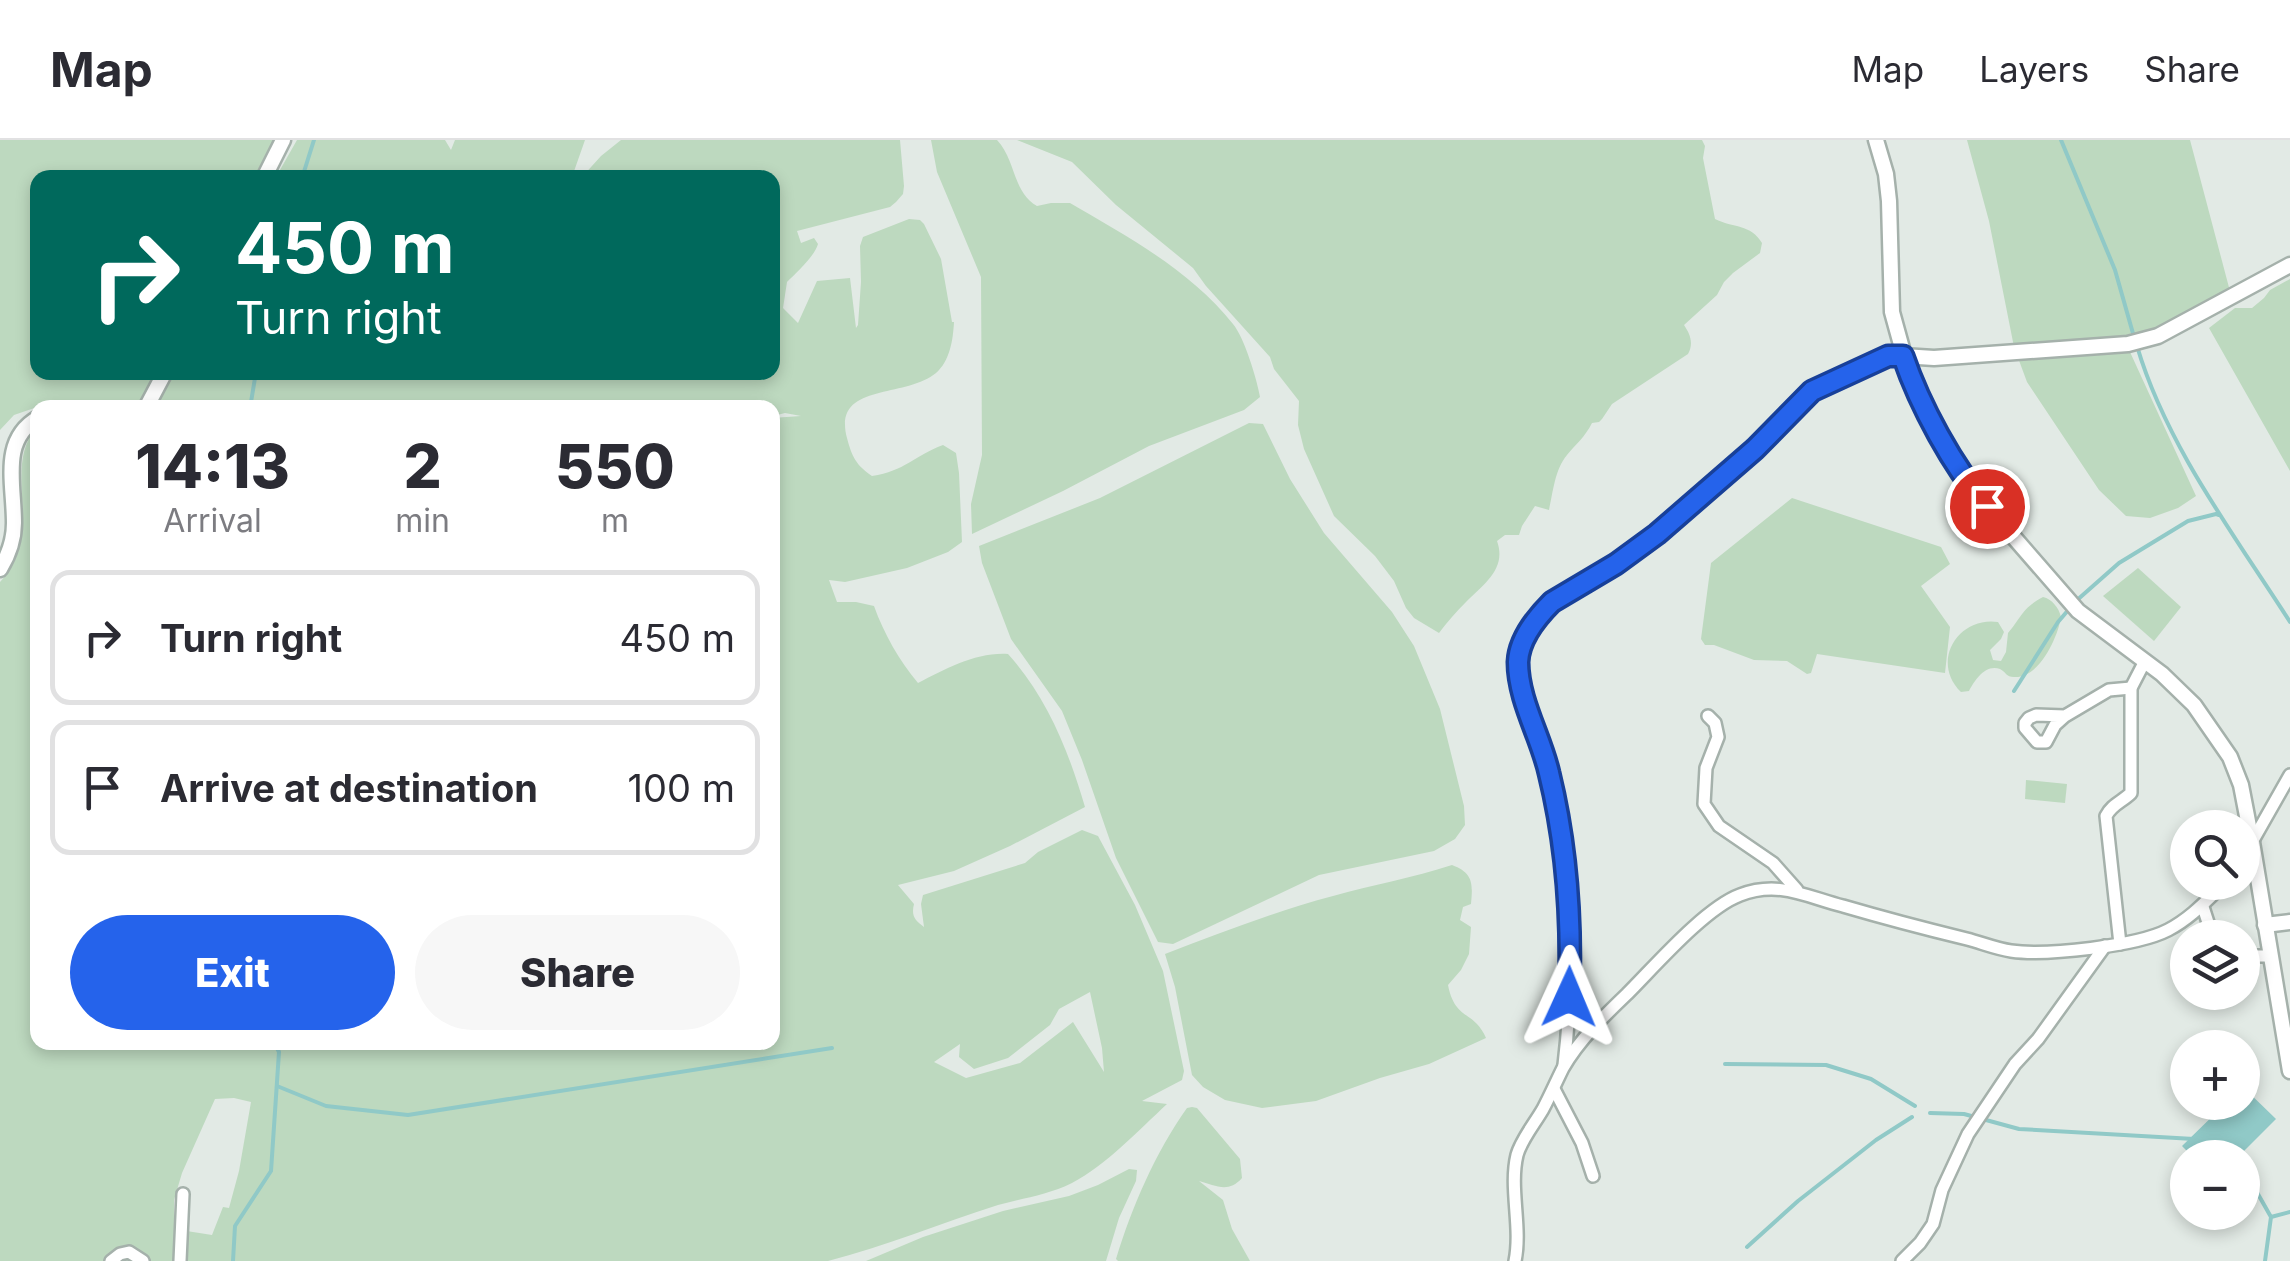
<!DOCTYPE html>
<meta charset="utf-8">
<style>
body{margin:0;font-family:Inter,sans-serif;background:#f7f7f7;color:#2b2b33;height:100vh;display:flex;flex-direction:column;font-size:38px;white-space:nowrap}
*{box-sizing:border-box;margin:0}
p{font-size:32px;color:#7c7c81}
.icon{flex:none;width:55px;height:55px;fill:none;stroke:currentColor;stroke-width:2;stroke-linecap:round;stroke-linejoin:round}
.map{position:relative;flex:1;overflow:hidden}
.side{position:absolute;left:30px;top:260px;width:750px;height:650px;display:flex;flex-direction:column;background:#fff;border-radius:20px;box-shadow:0 5px 15px #0003}
.side>*{flex:none}
.guide{position:absolute;left:30px;top:30px;width:750px;height:210px;border-radius:20px;box-shadow:0 5px 15px #0003;background:#00695c;color:#fff;overflow:hidden}
.tools{position:absolute;left:2170px;top:670px;display:grid;gap:20px}
.tools a{display:grid;place-items:center;width:90px;height:90px;border-radius:50%;background:#fff;box-shadow:0 5px 15px #0003;font-size:50px}
.pin{position:absolute;display:grid;place-items:center;width:85px;height:85px;color:#fff;margin:-42px;border:5px solid #fff;border-radius:50%;box-shadow:0 2px 10px #0007}
.me{position:absolute;width:110px;margin:-55px;rotate:1deg;stroke-linejoin:round;filter:drop-shadow(0 0 8px #0008)}
.turn{display:flex;align-items:center;gap:35px;height:210px;padding:0 40px;font-size:45px}
.turn .icon{width:130px;height:130px;stroke-width:2.5}
.turn b{display:block;font-size:70px;line-height:85px}
.eta{display:flex;justify-content:space-evenly;align-items:center;height:170px;text-align:center}
.eta b{font-size:60px;font-weight:800;line-height:70px}
.button{display:flex;gap:20px;margin-top:auto;padding:20px 40px}
.button a{flex:1;height:115px;border-radius:60px;background:#2563eb;color:#fff;font-size:40px;font-weight:800;line-height:115px;text-align:center}
.button a+a{background:#f7f7f7;color:#2b2b33}
ul{padding:0;list-style:none}
li{display:flex;align-items:center;gap:30px;height:135px;margin:0 20px 15px;padding:0 20px;border:5px solid #e1e1e2;border-radius:20px}
li div{flex:1}
li b{display:block;font-size:38px}
li em{font-style:normal}
header{display:flex;align-items:center;gap:60px;box-sizing:border-box;height:140px;padding:0 50px;background:#fff;border-bottom:2px solid #e1e1e2}
header strong{font-size:48px}
nav{display:flex;gap:55px;margin-inline-start:auto;font-size:35px}
.map>svg:first-child{display:block}
.green{fill:#bdd9bf;fill-rule:evenodd}
.water{fill:#90c9c7}
.lines{fill:none;stroke-linecap:round;stroke-linejoin:round}
.stream{stroke:#90c9c7;stroke-width:4}
.minor-casing{stroke:#a5b1ab;stroke-width:16}
.tertiary-casing{stroke:#a5b1ab;stroke-width:19}
.minor{stroke:#fff;stroke-width:11}
.tertiary{stroke:#fff;stroke-width:14}
.route-casing{stroke:#184099;stroke-width:25}
.route{stroke:#2563eb;stroke-width:18}
</style>
<header>
<strong>Map</strong>
<nav><a>Map</a><a>Layers</a><a>Share</a></nav>
</header>
<div class="map">
<svg width="2290" height="1121" viewBox="0 0 2290 1121">
<rect width="100%" height="100%" fill="#e2eae5"/>
<g class="green">
<path d="M0 0H274L254 37 38 38V232L157 233 148 255 136 267 53 268 46 264 14 275 0 290Z"/>
<path d="M297 0H445L451 10 455 0H585L572 37H276Z"/>
<path d="M621 0H900L904 46 903 54 896 62 890 67 797 91 801 103 814 98 818 104C814 117 797 132 787 142L783 168 798 183 817 141 850 138 856 188 858 185 861 142 860 106 863 97 909 79 920 80 924 84 941 119 952 182H954C953 200 950 221 936 233 905 259 832 242 847 298 852 317 856 325 872 336 905 331 914 316 943 305L956 313 959 333 962 402 948 412 907 428 845 442 829 440 837 462H856L874 466C884 494 899 520 918 543 946 529 976 512 1008 514 1047 557 1069 612 1085 667L1010 706 954 731 898 745 914 764C911 776 915 780 924 787L921 764 923 755 1025 723 1038 712 1082 690 1098 696 1135 765 1163 831 1184 931 1182 940 1142 961 1167 964C1140 989 1105 1026 1072 1043 1048 1055 1023 1058 998 1065 941 1083 886 1106 828 1121H0V442C47 392 0 331 37 286L38 902H772V278L801 276 785 273 773 276 772 268 155 267 172 233 772 232V38L582 37 601 16ZM1090 852 1102 908 1104 932 1073 882 1020 923 966 938 934 922 960 904 959 917 974 929 1008 918 1050 885 1059 869ZM234 958 251 962 239 1031 229 1068 223 1067 212 1095 174 1089V1060L182 1033 215 959Z"/>
<path d="M931 0H997C1016 20 1012 51 1037 66L1051 63H1070C1127 96 1191 131 1233 184 1244 197 1257 239 1260 257L1244 270 1149 306 1063 351 972 394 971 364 982 315 981 137 937 32Z"/>
<path d="M1017 0H1702L1705 6 1703 18 1715 79C1733 88 1751 84 1762 103L1760 113 1733 133 1724 142 1717 155 1684 185C1690 194 1694 203 1688 214L1612 264 1602 279 1599 282 1592 283C1585 297 1576 304 1567 315 1555 329 1553 352 1549 370L1535 366 1522 386 1519 395H1505L1497 401C1507 429 1484 444 1466 462 1456 472 1447 482 1439 493L1414 478 1406 468 1394 441 1375 416 1334 376 1304 309 1298 285 1299 261 1274 229 1270 217 1206 146 1193 128 1116 65 1072 22Z"/>
<path d="M1967 0H2190L2231 155 2178 180 2140 193 2130 212 2196 356 2178 368 2150 378 2126 376 2099 350 2027 242 2014 207 1989 81Z"/>
<path d="M2290 139V331L2209 188 2235 168H2252L2264 158 2270 150Z"/>
<path d="M1249 283 1263 284 1290 339 1324 393 1392 472 1414 506 1440 569 1464 666 1465 685 1455 699 1434 711 1319 735 1173 804 1158 802 1116 718 1082 620 1062 571 1011 499 982 423 979 406 1100 358Z"/>
<path d="M1792 358 1941 407 1950 424 1921 446 1950 487 1945 533 1817 514 1811 533 1807 534 1787 521 1754 520 1714 505H1705L1701 499 1711 423Z"/>
<path d="M2138 428 2181 467 2154 501 2103 456Z"/>
<path d="M2043 457C2052 459 2059 468 2061 477 2058 497 2039 539 2014 537 2006 537 2006 532 2000 529 1985 524 1975 540 1969 551L1961 552C1930 522 1958 476 1998 482L2004 492 2001 499 1990 510 1993 520 2001 521 2006 512 2008 493C2022 477 2021 469 2043 457Z"/>
<path d="M2026 640 2067 644 2065 663 2025 659Z"/>
<path d="M1452 725C1473 733 1473 743 1471 764L1463 767 1460 780 1471 787 1469 814 1461 830 1448 845C1455 881 1474 870 1486 898L1429 924 1380 938 1316 961 1262 968 1225 960 1203 947 1192 935 1175 847 1165 814C1220 793 1276 771 1333 756 1372 745 1413 738 1452 725Z"/>
<path d="M1192 967 1197 968 1240 1019 1242 1038C1228 1054 1215 1045 1199 1041L1223 1060 1232 1089 1250 1121H1118L1116 1119C1132 1067 1155 1013 1187 968Z"/>
<path d="M1129 1029 1137 1030 1136 1041 1119 1078 1106 1121H866L923 1097 1003 1071 1069 1056 1098 1045Z"/>
</g>
<path class="water" d="M2243 947 2276 979 2238 1017H2193L2182 1006 2226 963 2242 962Z"/>
<g class="lines">
<g class="stream">
<path d="M2061 0 2115 130 2134 197"/>
<path d="M302 38 314 0"/>
<path d="M2137 206C2166 305 2235 396 2290 482"/>
<path d="M250 268 256 232"/>
<path d="M2076 461 2119 423 2188 381 2216 374 2219 375"/>
<path d="M2014 551 2058 482 2070 468"/>
<path d="M1725 924 1826 925 1871 939 1915 966"/>
<path d="M277 946 326 966 408 975 832 908"/>
<path d="M1930 973 1964 974 2019 989 2194 999"/>
<path d="M2242 1038 2250 1040 2271 1077"/>
<path d="M1747 1107 1798 1061 1876 1000 1912 977"/>
<path d="M233 1121 235 1086 271 1031 279 912 274 902"/>
<path d="M2265 1121 2271 1077 2290 1072"/>
</g>
<defs>
<g id="minor">
<path d="M1708 576 1715 583 1718 597 1706 628 1704 664 1719 686 1773 723 1797 750"/>
<path d="M2065 576 2055 585 2046 602H2037L2025 588V583L2029 578 2036 575 2065 576 2109 550 2131 548"/>
<path d="M2252 702 2290 635"/>
<path d="M2203 767 2213 798"/>
<path d="M2120 804 2106 676C2112 664 2122 662 2131 653V548L2145 521"/>
<path d="M2242 816H2271"/>
<path d="M1564 925C1576 825 1569 738 1551 639 1544 604 1513 549 1519 516 1525 481 1553 461 1581 445 1645 407 1701 360 1754 310 1771 293 1794 263 1812 251 1822 244 1878 218 1888 216 1893 215 1898 216 1903 216"/>
<path d="M1554 949 1582 1003 1593 1036"/>
<path d="M111 1121 120 1114 129 1112 143 1121"/>
<path d="M180 1121 183 1054"/>
<path d="M1515 1121C1522 1087 1509 1048 1517 1015 1521 1000 1535 983 1543 969 1550 956 1556 942 1563 928 1579 900 1604 876 1627 854 1655 826 1705 768 1740 755 1779 740 1807 757 1843 766 1884 778 1926 789 1967 799 1982 803 1997 809 2011 811 2046 816 2137 806 2168 790 2191 778 2207 760 2226 742"/>
<path d="M1902 1121 1920 1103 1933 1084 1942 1050 1968 994 2015 924 2038 899 2105 806"/>
</g>
<g id="tertiary">
<path d="M1876 0 1886 34 1889 61 1892 172 1911 241 1964 340 2078 471 2162 534 2194 565 2230 617 2241 645 2252 702 2290 931"/>
<path d="M264 38 283 0"/>
<path d="M1903 216 1934 218 2128 204 2158 196 2290 125"/>
<path d="M146 268 165 232"/>
<path d="M0 429C8 416 14 399 14 383 14 343 0 300 38 278"/>
<path d="M2265 785 2290 782"/>
</g>
</defs>
<use href="#minor" class="minor-casing"/>
<use href="#tertiary" class="tertiary-casing"/>
<use href="#minor" class="minor"/>
<use href="#tertiary" class="tertiary"/>
</g>
<g class="lines">
<defs>
<path id="route" d="M1569 857C1572 782 1567 706 1549 633 1541 597 1518 560 1518 522 1519 499 1537 477 1552 462L1616 424 1657 394 1755 309 1812 251 1888 216H1903C1920 266 1953 327 1987 366"/>
</defs>
<use href="#route" class="route-casing"/>
<use href="#route" class="route"/>
</g>
</svg>
<div class="tools">
<a><svg class="icon" aria-label="search" viewBox="0 0 24 24"><circle cx="10" cy="10" r="6"/><path d="M15 15l6 6"/></svg></a>
<a><svg class="icon" aria-label="layers" viewBox="0 0 24 24"><path d="M12 4l9 5-9 5-9-5zM3 14l9 5 9-5"/></svg></a>
<a>+</a>
<a>−</a>
</div>
<div class="pin" style="left:1987px;top:366px;background:#d93025"><svg class="icon" aria-label="arrive" viewBox="0 0 24 24"><path d="M6 21V4h12l-3 4 3 4H6"/></svg></div>
<svg class="me" style="left:1569px;top:857px" viewBox="-20 -20 40 40"><path d="M0-17L14 15 0 8-14 15z" fill="#2563eb" stroke="#fff" stroke-width="4"/></svg>
<div class="guide">
<div class="turn"><svg class="icon" aria-label="right" viewBox="0 0 24 24"><path d="M7 20v-9h11M14 6l5 5-5 5"/></svg><div><b>450 m</b>Turn right</div></div>
</div>
<section class="side">
<div class="eta">
<div><b>14:13</b><p>Arrival</p></div>
<div><b>2</b><p>min</p></div>
<div><b>550</b><p>m</p></div>
</div>
<ul>
<li><svg class="icon" aria-label="right" viewBox="0 0 24 24"><path d="M7 20v-9h11M14 6l5 5-5 5"/></svg><div><b>Turn right</b></div><em>450 m</em></li>
<li><svg class="icon" aria-label="arrive" viewBox="0 0 24 24"><path d="M6 21V4h12l-3 4 3 4H6"/></svg><div><b>Arrive at destination</b></div><em>100 m</em></li>
</ul>
<div class="button"><a>Exit</a><a>Share</a></div>
</section>
</div>
